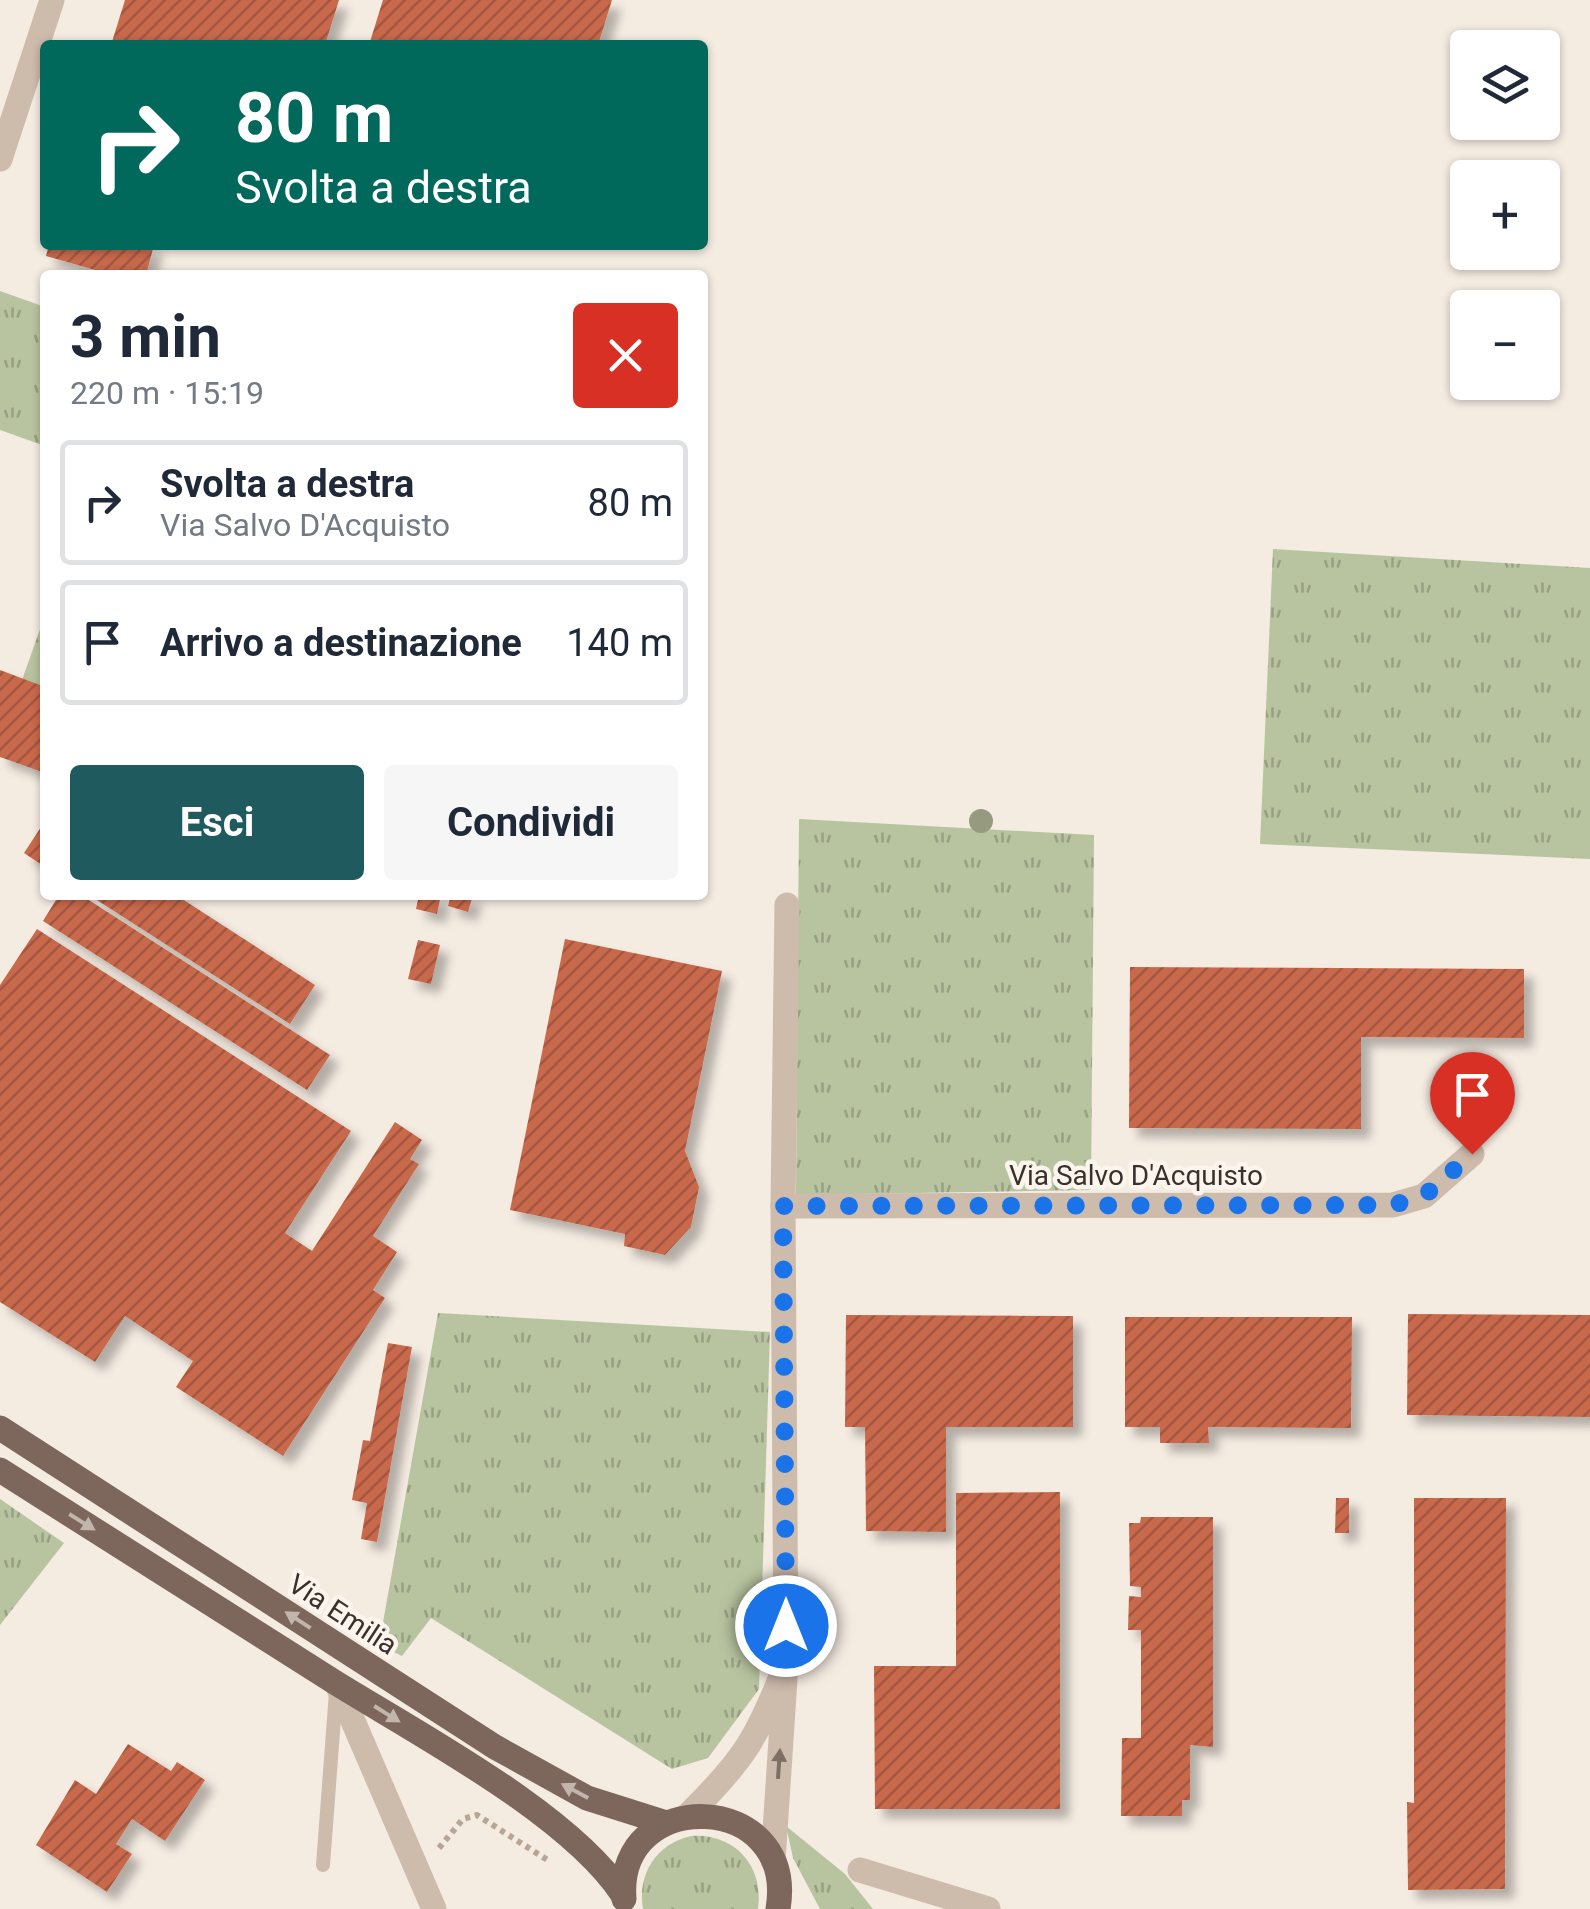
<!DOCTYPE html>
<html lang="it">
<meta charset="utf-8">
<style>
body{margin:0;font-family:Roboto,sans-serif;background:#f6f6f7;color:#1f2937;height:100vh;display:flex;flex-direction:column;font-size:38px;white-space:nowrap}
*{box-sizing:border-box;margin:0}
p{font-size:32px;color:#747a83}
.icon{flex:none;width:55px;height:55px;fill:none;stroke:currentColor;stroke-width:2;stroke-linecap:round;stroke-linejoin:round}
.map{position:relative;flex:1;overflow:hidden}
.details{position:absolute;left:40px;top:270px;width:668px;height:630px;display:flex;flex-direction:column;background:#fff;border-radius:10px;box-shadow:0 2px 8px #0004}
.details>*{flex:none}
.guide{position:absolute;left:40px;top:40px;width:668px;height:210px;border-radius:10px;box-shadow:0 2px 8px #0004;background:#00695c;color:#fff;overflow:hidden}
.fabs{position:absolute;left:1450px;top:30px;display:grid;gap:20px}
.fabs a{display:grid;place-items:center;width:110px;height:110px;border-radius:10px;background:#fff;box-shadow:0 2px 8px #0004;font-size:50px}
.pin{position:absolute;display:grid;place-items:center;width:85px;height:85px;color:#fff;margin:-102px -42px;border-radius:50% 50% 50% 0;rotate:-45deg;box-shadow:0 0 10px #0007}
.pin .icon{rotate:45deg}
.me{position:absolute;width:110px;margin:-55px;rotate:0deg;stroke-linejoin:round;filter:drop-shadow(0 0 8px #0008)}
.turn{display:flex;align-items:center;gap:35px;height:210px;padding:0 30px;font-size:45px}
.turn .icon{width:130px;height:130px;stroke-width:2.5}
.turn b{display:block;font-size:70px;line-height:85px}
.round{display:grid;place-items:center;flex:none;width:105px;height:105px;border-radius:10px;background:#f6f6f7}
.head{display:flex;align-items:center;justify-content:space-between;height:170px;padding:0 30px}
h1{font-size:60px;font-weight:700;line-height:75px}
.button{display:flex;gap:20px;margin-top:auto;padding:20px 30px}
.button a{flex:1;height:115px;border-radius:10px;background:#1f5a5e;color:#fff;font-size:40px;font-weight:700;line-height:115px;text-align:center}
.button a+a{background:#f6f6f7;color:#1f2937}
ul{padding:0;list-style:none}
li{display:flex;align-items:center;gap:30px;height:125px;margin:0 20px 15px;padding:0 10px;border:5px solid #e0e1e3;border-radius:10px}
li div{flex:1}
li b{display:block;font-size:38px}
li em{font-style:normal}
.map>svg:first-child{display:block}
.grass{fill:url(#grass-tufts)}
.building{fill:url(#building-hatch);filter:url(#shadow)}
.lines{fill:none;stroke-linecap:round;stroke-linejoin:round}
.path{stroke:#b9a596;stroke-width:6;stroke-dasharray:5 5;stroke-linecap:butt}
.service{stroke:#cdbbac;stroke-width:14}
.minor{stroke:#cdbbac;stroke-width:25}
.primary{stroke:#7d675c;stroke-width:25}
.tree{fill:#969b7f}
.oneway{fill:#c2b5ac}
.oneway2{fill:#7d6f65}
.route{stroke:#1a73e8;stroke-width:18;stroke-dasharray:0 32.4}
.labels{text-anchor:middle;stroke-width:9;stroke-linejoin:round;paint-order:stroke}
.street-label{font-size:28px;fill:#3b302b;stroke:#fbf5ee}
</style>
<div class="map">
<svg width="1590" height="1909" viewBox="0 0 1590 1909">
<defs>
<pattern id="grass-tufts" width="24" height="20" patternUnits="userSpaceOnUse" patternTransform="scale(2.5)"><rect width="24" height="20" fill="#b8c4a0"/><path d="M3 7l-1-3M5 7V3M7 7l1-3M15 17l-1-3M17 17v-4M19 17l1-3" fill="none" stroke="#97a083"/></pattern>
<pattern id="building-hatch" width="6" height="6" patternUnits="userSpaceOnUse" patternTransform="scale(2.5)"><rect width="6" height="6" fill="#c8694b"/><path d="M-1 1l2-2M0 6l6-6M5 7l2-2" fill="none" stroke="#a4573f"/></pattern>
<filter id="shadow"><feDropShadow dx="9" dy="9" stdDeviation="5" flood-color="#0004"/></filter>
</defs>
<rect width="100%" height="100%" fill="#f4ebe1"/>
<g class="grass">
<path d="M0 291 45 307V446L0 430Z"/>
<path d="M1273 549 1590 568V859L1260 844Z"/>
<path d="M45 615V688L22 680Z"/>
<path d="M799 819 1094 835 1091 1190 796 1195Z"/>
<path d="M438 1313 770 1332 759 1689 708 1758 672 1769 431 1618 402 1656 379 1645Z"/>
<path d="M0 1499 64 1543 0 1625Z"/>
<path d="M786 1826 845 1874 873 1909H820L793 1858Z"/>
<path d="M691 1836C735 1833 764 1866 758 1909H643C637 1874 656 1844 691 1836Z"/>
</g>
<g class="building">
<path d="M125 0H339L325 45H111Z"/>
<path d="M383 0H612L598 45H369Z"/>
<path d="M49 245H154L146 275H113L46 256Z"/>
<path d="M0 670 45 687V773L0 757Z"/>
<path d="M45 821V867L24 853Z"/>
<path d="M59 895H81L330 1055 307 1090 43 921Z"/>
<path d="M89 895H176L315 985 290 1024Z"/>
<path d="M419 895H441L437 914 416 909Z"/>
<path d="M451 895H473L468 912 448 906Z"/>
<path d="M37 929 351 1131 285 1233 312 1251 395 1122 422 1140 410 1159 419 1164 373 1236 397 1252 373 1290 385 1298 283 1456 176 1387 193 1361 125 1316 95 1362 0 1302V985Z"/>
<path d="M565 939 722 971 685 1151 699 1187 691 1227 665 1255 624 1246 625 1234 510 1210Z"/>
<path d="M418 940 440 945 431 984 408 979Z"/>
<path d="M1130 967 1524 969V1038L1361 1037V1129L1129 1128Z"/>
<path d="M1408 1314 1590 1315V1417L1407 1415Z"/>
<path d="M846 1315 1073 1316V1427H946V1532L866 1531 865 1427H845Z"/>
<path d="M1125 1317H1352L1351 1428 1208 1427 1209 1443H1160V1427H1125Z"/>
<path d="M388 1343 412 1347 377 1542 361 1539 367 1503 352 1500 363 1440 370 1441Z"/>
<path d="M1060 1492V1809H875L874 1666H956V1493Z"/>
<path d="M1336 1498H1349V1533H1335Z"/>
<path d="M1414 1498H1506L1505 1889 1408 1890 1407 1802 1414 1803Z"/>
<path d="M1141 1517H1213V1747L1190 1745V1800H1182V1816H1121L1122 1738H1141V1630H1128L1129 1596 1141 1597V1587L1130 1586 1129 1523H1140Z"/>
<path d="M128 1744 171 1771 177 1762 205 1780 165 1841 132 1819 116 1844 132 1854 107 1892 36 1845 75 1780 96 1794Z"/>
</g>
<g class="lines">
<path class="path" d="M439 1848 463 1819 477 1815 549 1861"/>
<path class="service" d="M323 1865 336 1692"/>
<g class="minor">
<path d="M0 159 52 0"/>
<path d="M783 1206 1393 1205 1424 1196 1472 1154"/>
<path d="M786 1664 783 1206 787 905"/>
<path d="M337 1684 434 1909"/>
<path d="M686 1817C744 1760 757 1739 786 1664L773 1861"/>
<path d="M860 1870 988 1909"/>
</g>
<g class="primary">
<path d="M0 1428 495 1747 587 1798 666 1823"/>
<path d="M0 1470C112 1541 224 1612 336 1683 420 1735 571 1815 623 1895"/>
<path d="M624 1899C615 1785 798 1790 778 1909"/>
</g>
</g>
<circle class="tree" cx="981" cy="821" r="12"/>
<defs><path id="oneway-solid" d="M-6-.8H1V-3.2L6.5 0L1 3.2V.8H-6Z" transform="scale(2.5)"/></defs>
<g class="oneway">
<use href="#oneway-solid" transform="translate(82 1522) rotate(32)"/>
<use href="#oneway-solid" transform="translate(298 1620) rotate(-147)"/>
<use href="#oneway-solid" transform="translate(387 1714) rotate(32)"/>
<use href="#oneway-solid" transform="translate(575 1791) rotate(-152)"/>
</g>
<use class="oneway2" href="#oneway-solid" transform="translate(779 1764) rotate(-86)"/>
<g class="lines">
<path class="route" d="M786 1626 783 1206 1393 1205 1424 1196 1472 1154"/>
</g>
<g class="labels">
<g class="street-label">
<text x="1136" y="1185">Via Salvo D'Acquisto</text>
<text transform="translate(343 1614) rotate(33)" y="10">Via Emilia</text>
</g>
</g>
</svg>
<div class="fabs">
<a><svg class="icon" aria-label="layers" viewBox="0 0 24 24"><path d="M12 4l9 5-9 5-9-5zM3 14l9 5 9-5"/></svg></a>
<a>+</a>
<a>−</a>
</div>
<div class="pin" style="left:1472px;top:1154px;background:#d93025"><svg class="icon" aria-label="arrive" viewBox="0 0 24 24"><path d="M6 21V4h12l-3 4 3 4H6"/></svg></div>
<svg class="me" style="left:786px;top:1626px" viewBox="-20 -20 40 40"><circle r="17" fill="#1a73e8" stroke="#fff" stroke-width="3"/><path d="M0-11L8 9 0 5-8 9z" fill="#fff"/></svg>
<div class="guide">
<div class="turn"><svg class="icon" aria-label="right" viewBox="0 0 24 24"><path d="M7 20v-9h11M14 6l5 5-5 5"/></svg><div><b>80 m</b>Svolta a destra</div></div>
</div>
<section class="details">
<div class="head"><div><h1>3 min</h1><p>220 m · 15:19</p></div><a class="round" style="background:#d93025;color:#fff"><svg class="icon" aria-label="close" viewBox="0 0 24 24"><path d="M6 6l12 12M18 6L6 18"/></svg></a></div>
<ul>
<li><svg class="icon" aria-label="right" viewBox="0 0 24 24"><path d="M7 20v-9h11M14 6l5 5-5 5"/></svg><div><b>Svolta a destra</b><p>Via Salvo D'Acquisto</p></div><em>80 m</em></li>
<li><svg class="icon" aria-label="arrive" viewBox="0 0 24 24"><path d="M6 21V4h12l-3 4 3 4H6"/></svg><div><b>Arrivo a destinazione</b></div><em>140 m</em></li>
</ul>
<div class="button"><a>Esci</a><a>Condividi</a></div>
</section>
</div>
